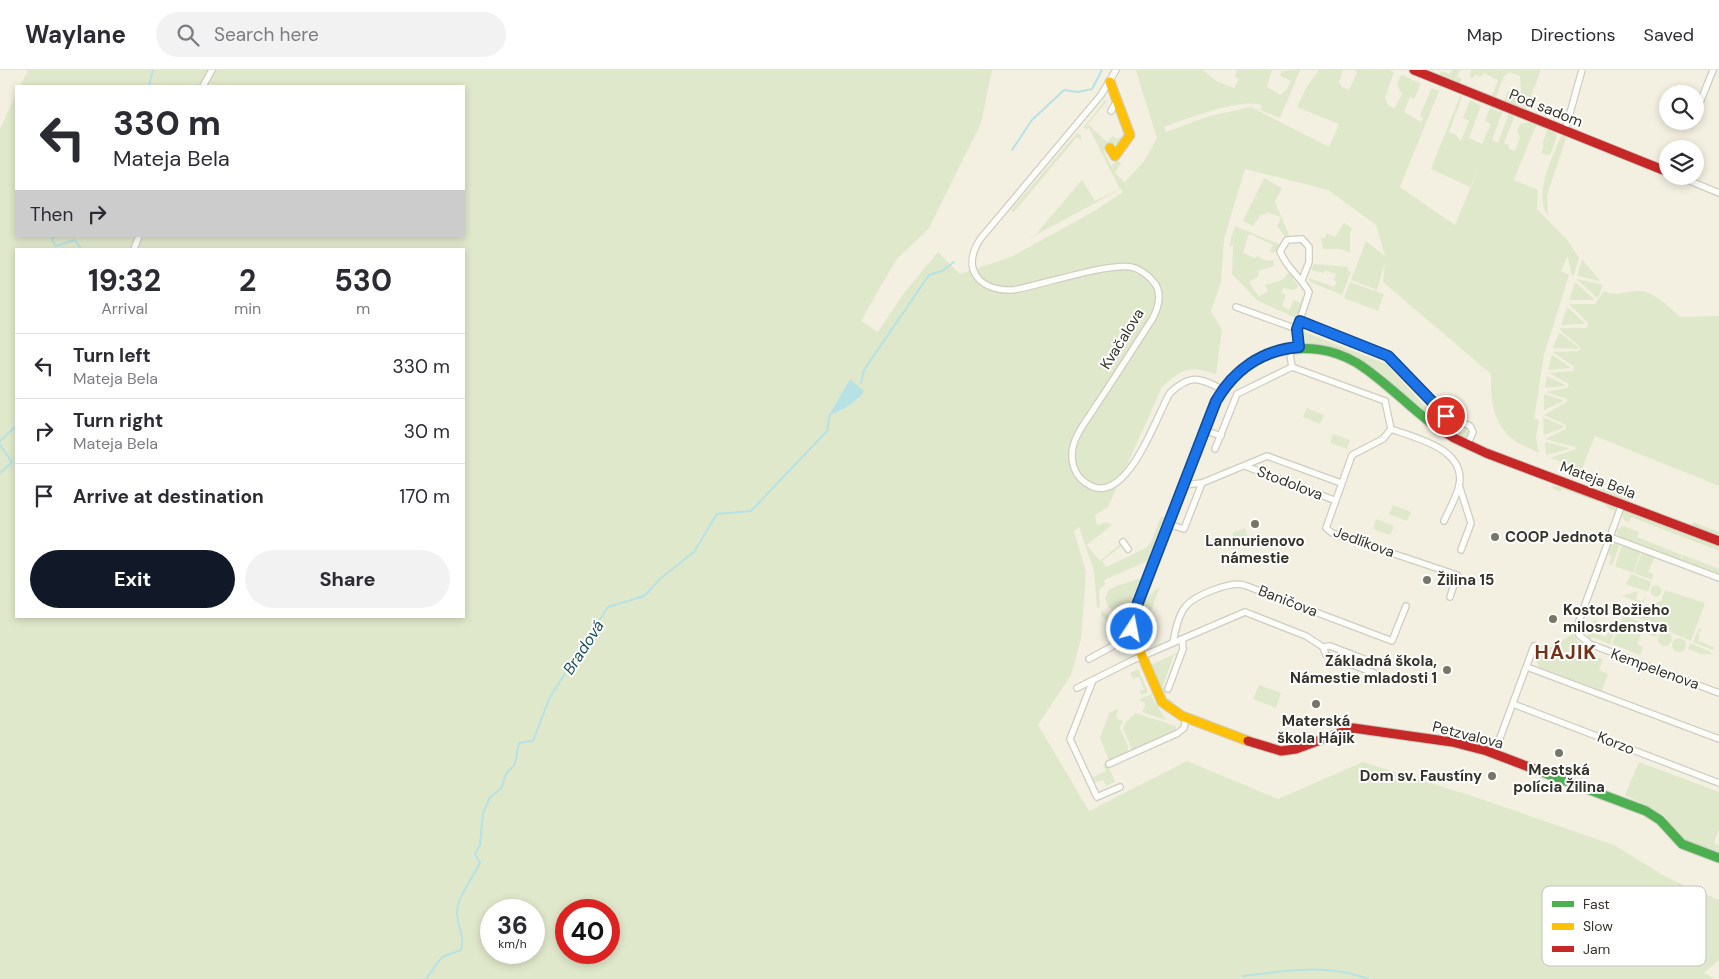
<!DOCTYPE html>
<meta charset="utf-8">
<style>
body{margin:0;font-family:"DM Sans",sans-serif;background:#f2f2f3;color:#2b2b33;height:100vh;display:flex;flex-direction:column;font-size:19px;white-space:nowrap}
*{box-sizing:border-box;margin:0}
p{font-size:16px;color:#7c7c81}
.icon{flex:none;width:28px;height:28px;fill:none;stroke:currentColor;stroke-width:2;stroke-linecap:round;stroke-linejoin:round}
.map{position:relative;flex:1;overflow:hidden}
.drawer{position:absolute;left:15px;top:178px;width:450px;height:370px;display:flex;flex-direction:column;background:#fff;border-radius:0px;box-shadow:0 2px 8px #0003}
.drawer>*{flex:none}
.top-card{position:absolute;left:15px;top:15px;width:450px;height:152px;border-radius:0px;box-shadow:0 2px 8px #0003;background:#fff;color:#2b2b33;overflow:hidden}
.fabs{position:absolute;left:1659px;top:15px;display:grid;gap:10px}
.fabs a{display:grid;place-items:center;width:45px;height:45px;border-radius:50%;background:#fff;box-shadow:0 2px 8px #0003;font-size:25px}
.speed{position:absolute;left:480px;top:829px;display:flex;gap:10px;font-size:25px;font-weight:700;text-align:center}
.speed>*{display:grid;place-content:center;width:65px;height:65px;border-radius:50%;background:#fff;box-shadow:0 2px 8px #0003;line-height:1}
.speed small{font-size:12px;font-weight:400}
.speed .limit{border:8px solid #d22;background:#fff;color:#111}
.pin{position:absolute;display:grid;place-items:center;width:42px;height:42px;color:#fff;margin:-21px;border:2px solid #fff;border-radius:50%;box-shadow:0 1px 5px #0007}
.me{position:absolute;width:55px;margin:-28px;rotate:11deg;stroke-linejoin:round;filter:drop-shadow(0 0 4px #0008)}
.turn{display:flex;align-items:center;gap:18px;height:105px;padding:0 15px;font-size:22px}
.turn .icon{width:65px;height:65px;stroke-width:2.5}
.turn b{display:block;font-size:35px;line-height:42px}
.then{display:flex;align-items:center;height:48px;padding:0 15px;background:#0003;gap:10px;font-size:19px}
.eta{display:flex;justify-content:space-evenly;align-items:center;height:85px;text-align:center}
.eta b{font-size:30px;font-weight:700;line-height:35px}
.cta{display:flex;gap:10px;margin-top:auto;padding:10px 15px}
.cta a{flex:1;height:58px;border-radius:30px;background:#111827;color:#fff;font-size:20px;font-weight:700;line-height:58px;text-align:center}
.cta a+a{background:#f2f2f3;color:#2b2b33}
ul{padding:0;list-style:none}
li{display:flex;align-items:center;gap:15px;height:65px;padding:0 15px;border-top:1px solid #e1e1e2}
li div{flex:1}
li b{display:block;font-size:19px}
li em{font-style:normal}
header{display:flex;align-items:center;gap:30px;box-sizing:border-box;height:70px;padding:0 25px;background:#fff;border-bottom:1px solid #e1e1e2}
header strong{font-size:24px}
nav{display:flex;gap:28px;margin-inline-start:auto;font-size:18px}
.search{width:350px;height:45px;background:#f2f2f3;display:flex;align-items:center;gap:12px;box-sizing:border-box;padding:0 18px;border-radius:28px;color:#7c7c81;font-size:19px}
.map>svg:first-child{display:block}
.green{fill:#e0e8cb;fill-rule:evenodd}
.water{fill:#b6e2e4}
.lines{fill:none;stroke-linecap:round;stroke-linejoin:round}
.stream{stroke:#b6e2e4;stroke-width:2}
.street-casing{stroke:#cfcdc1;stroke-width:8}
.fast-casing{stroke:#cfcdc1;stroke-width:11}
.slow-casing{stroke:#cfcdc1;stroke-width:11}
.jam-casing{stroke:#cfcdc1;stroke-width:11}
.street{stroke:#fdfdfa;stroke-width:5.5}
.fast{stroke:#4caf50;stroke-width:9}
.slow{stroke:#ffc107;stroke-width:9}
.jam{stroke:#c62828;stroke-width:9}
.route-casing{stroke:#114b97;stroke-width:12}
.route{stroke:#1a73e8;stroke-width:9}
.poi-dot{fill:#787569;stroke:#fff;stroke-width:2}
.labels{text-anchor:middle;stroke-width:4;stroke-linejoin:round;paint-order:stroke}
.street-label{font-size:15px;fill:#353329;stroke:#fff}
.poi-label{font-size:15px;font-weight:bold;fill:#353329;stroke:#fff;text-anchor:start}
.water-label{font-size:16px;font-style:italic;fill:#1b525a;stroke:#fff}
.district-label{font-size:20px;font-weight:bold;letter-spacing:1px;fill:#74321a;stroke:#fff}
.key{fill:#fff;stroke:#c2c2bf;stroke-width:1}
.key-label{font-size:14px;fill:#353329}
</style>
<header>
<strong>Waylane</strong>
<div class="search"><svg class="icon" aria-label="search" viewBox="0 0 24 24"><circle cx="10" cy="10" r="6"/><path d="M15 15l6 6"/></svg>Search here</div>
<nav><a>Map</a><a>Directions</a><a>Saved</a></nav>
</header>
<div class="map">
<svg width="1719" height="909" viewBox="0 0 1719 909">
<rect width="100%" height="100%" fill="#f3f0e1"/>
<g class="green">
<path d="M28 0H992L981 53 929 158 896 190 861 251 878 262 904 223 938 182 960 204 1011 187 1096 140 1123 122 1121 119 1021 173 1036 164 1082 110 1095 131 1120 119 1089 58 1085 60 1084 57 1105 30 1107 31 1088 54 1107 72 1113 66 1118 69 1121 66 1120 69 1124 71 1120 77 1115 73 1104 81 1111 96 1117 90 1121 93 1115 103 1125 112 1144 91 1157 68 1136 1 1138 0H1203L1218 12 1234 18 1239 9 1235 7 1237 0H1272L1267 17 1280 25 1287 19 1291 11 1280 6 1282 1 1300 0 1280 48 1260 40 1262 36C1246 26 1183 50 1164 57L1166 62 1209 46 1251 37 1329 77 1339 54 1297 37 1306 18 1319 0H1343L1339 12 1342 17 1349 20 1357 3 1355 0H1390L1394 2 1385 28 1389 36 1395 38 1402 24 1397 15 1401 5 1412 9 1410 15 1412 10 1421 13 1414 29 1410 27 1404 42 1421 52 1423 49 1420 45 1432 18 1439 21 1400 117 1455 155 1480 95 1470 117 1431 99 1460 26 1462 27 1449 62 1456 65 1461 71 1469 51 1463 48 1470 30 1481 36 1469 68 1482 74 1491 54 1485 51 1490 38 1500 42 1503 40 1492 70 1498 73 1509 43 1513 44 1514 48 1504 73 1509 75V79L1515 81 1520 67 1517 61 1520 54 1526 53 1530 50 1537 53 1514 110 1538 120 1537 139 1568 171 1579 188 1574 205 1571 204 1568 186 1561 201 1569 205 1544 285 1534 349H1539L1536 368 1539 383C1532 379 1525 377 1518 373 1493 357 1490 331 1491 304L1383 212 1385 192 1377 220 1351 210 1366 171 1385 186 1376 155 1328 120 1245 99 1224 169 1221 212 1211 241 1222 260 1216 304C1189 296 1183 298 1162 317L1108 437 1095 445 1097 455 1107 452 1112 455 1087 475 1100 491 1120 474 1122 476 1102 491 1106 497 1146 478 1151 472 1161 447H1166L1148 494 1145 492 1104 510 1105 514 1099 520 1100 537 1097 538 1094 501 1079 457 1074 461 1086 502 1081 569 1071 605 1038 655 1089 741 1187 691 1278 729 1363 692 1475 727 1614 775 1666 807 1719 830V890L1704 903 1715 909H0V59L16 24V166H464V16H20ZM16 179H464V546H16ZM850 309 859 329C848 334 842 343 829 345ZM491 840H534V882H491ZM566 840H609V882H566Z"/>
<path d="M1452 0H1460L1457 7 1462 9 1460 14 1439 6 1441 1 1450 4Z"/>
<path d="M1471 0H1541L1525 41 1503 33 1508 21 1517 24 1521 20 1520 6 1510 2 1504 6 1495 29 1491 28 1498 10 1484 3 1480 7 1475 5 1473 8 1470 7Z"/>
<path d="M1548 58 1555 62 1557 66 1550 85 1541 84 1544 75 1542 74Z"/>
<path d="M1077 63 1081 65V70L1077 67 1014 142 1011 140Z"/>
<path d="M1564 65 1567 66 1547 125 1548 146C1533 123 1552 89 1561 66Z"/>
<path d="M1264 108 1282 118 1275 132 1289 165 1285 167 1277 156 1281 147 1266 142 1265 145 1261 144 1253 156 1243 151Z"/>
<path d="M1344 153 1352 158 1350 163V183L1341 179H1323L1321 167 1324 169 1327 163 1335 167Z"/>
<path d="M1235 156 1279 174 1278 182H1269L1273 175 1250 164 1248 166 1243 183 1255 188 1257 186 1267 191 1280 189 1273 191 1274 196 1258 201 1259 206 1249 212 1259 227 1268 221 1265 215 1282 210 1289 202 1298 216 1294 220 1283 218 1281 223 1286 225 1282 236 1289 240 1294 230 1300 233 1303 226 1305 227 1296 248 1258 231 1232 204 1233 176H1229Z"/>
<path d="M1582 189 1600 211 1577 206Z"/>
<path d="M1314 194 1348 197V201L1351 202 1342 225 1310 212 1309 208 1334 217 1337 212 1334 210 1336 204 1325 200 1324 203 1311 200Z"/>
<path d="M1577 209 1603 215 1598 228 1577 210Z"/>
<path d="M1350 212 1384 224 1378 241 1344 228Z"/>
<path d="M1575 212 1594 229V230H1569Z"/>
<path d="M1604 221C1616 227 1627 220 1640 221 1655 222 1669 237 1680 247L1719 246V416L1595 366 1580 404 1572 401 1573 395 1550 388 1576 379 1575 377 1545 369 1566 359V355L1544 345 1567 332V329L1546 322 1567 318 1569 314 1549 303 1573 301 1574 297 1553 282 1579 281 1580 277 1560 260 1561 258H1587L1588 253 1569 234H1595Z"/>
<path d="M1567 237 1585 253 1584 254 1561 255Z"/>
<path d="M1306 257 1305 262 1386 294 1439 352 1463 363 1465 357 1469 364 1467 367C1447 370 1398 316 1381 303 1359 287 1333 274 1306 273L1301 261Z"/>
<path d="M1559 262 1578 277 1577 279 1553 278Z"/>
<path d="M1552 285 1570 297V298L1548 300Z"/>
<path d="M1547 306 1565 315V316L1545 318Z"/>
<path d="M1544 324 1563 330V331L1544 340Z"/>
<path d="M1307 338 1324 345 1320 354 1303 347Z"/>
<path d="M1543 347 1563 356V358L1544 365Z"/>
<path d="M1333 364 1350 370 1347 379 1330 373Z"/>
<path d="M1545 372 1569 378V379L1546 385Z"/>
<path d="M1553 416 1565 417 1614 436 1616 442 1606 437 1607 435 1565 420 1562 419 1561 422 1552 418Z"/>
<path d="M1600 417 1631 429 1627 432 1601 421Z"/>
<path d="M1393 435 1411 442 1407 451 1389 444Z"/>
<path d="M1623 441H1628L1719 475V481L1631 447 1629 452 1624 450 1622 445Z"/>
<path d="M1376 449 1394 456 1390 465 1373 459Z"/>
<path d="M1693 452 1719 462V466L1692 456Z"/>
<path d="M1623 456 1639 462 1637 467 1682 485 1680 491 1619 467 1616 460Z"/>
<path d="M1245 458 1249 470 1237 475 1232 463Z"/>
<path d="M1616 472 1620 474 1612 495 1609 494 1612 486 1608 484 1610 476Z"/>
<path d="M1622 475 1641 481 1633 503 1615 496Z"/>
<path d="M1642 482 1655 487 1648 502 1653 504 1652 510 1634 503Z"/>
<path d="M1683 485 1719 499V506L1681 491Z"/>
<path d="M1631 504 1651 512 1648 522 1626 514Z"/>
<path d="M1141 508 1142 509C1137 522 1133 538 1118 542L1108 537 1105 528 1109 520 1116 516Z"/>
<circle cx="1656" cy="521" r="5.5"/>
<path d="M1160 517 1140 567 1138 568C1134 546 1141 529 1160 517Z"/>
<path d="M1665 520 1705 533 1691 571 1624 542 1661 531Z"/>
<path d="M1638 521 1636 529 1642 532 1647 525 1643 534 1622 526Z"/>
<path d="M1101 540 1109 546 1127 549 1129 561 1123 567 1101 545Z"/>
<path d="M1623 545 1645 554 1637 574 1643 577 1640 585 1612 574Z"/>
<path d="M1594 550 1598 551 1594 556 1596 557 1594 563 1606 567 1610 556 1616 558 1610 574 1592 567 1590 571 1586 569Z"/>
<path d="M1648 555 1659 560 1656 567 1645 563Z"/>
<path d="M1699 558 1702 560 1698 564 1700 565 1698 571 1714 577 1713 580 1693 572Z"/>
<circle cx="1665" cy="569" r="7"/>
<path d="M1573 564 1580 575 1587 577 1586 583 1603 589 1599 600 1608 604 1602 621 1539 597 1534 584 1538 576 1552 577Z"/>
<circle cx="1679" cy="575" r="7"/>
<path d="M1690 573 1711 582V584H1701L1688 579Z"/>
<path d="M1179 582 1178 586 1174 585 1163 615 1167 628 1176 633 1166 630 1151 595Z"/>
<path d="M1138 599 1148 622 1141 625 1140 621 1144 619 1139 607 1133 609 1130 603Z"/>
<path d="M1259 615 1281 623 1276 638 1253 629Z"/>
<path d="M1154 623 1151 626 1166 650 1142 642 1145 635 1144 632 1138 630Z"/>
<path d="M1118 639 1116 646 1117 649 1123 651 1120 658 1128 676V682L1109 691 1100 668 1109 643Z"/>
<path d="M1135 643 1176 656V661L1131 682 1130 674 1123 659 1125 653Z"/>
<path d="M1639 692 1719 722V759L1714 773 1719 776V782L1685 770 1678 764 1664 745 1625 725Z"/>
<path d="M1107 693 1115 712 1106 716 1103 710 1091 713 1089 709 1106 701 1103 695Z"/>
</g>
<path class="water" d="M850 309 864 321C860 330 839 343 829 345Z"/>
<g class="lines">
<g class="stream">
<path d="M149 16 153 0"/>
<path d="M1012 80 1032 50 1064 20 1078 22 1092 19 1102 0"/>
<path d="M54 166 52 170 56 176 75 170 81 179"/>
<path d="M861 313 864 300 929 205 942 201 954 192"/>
<path d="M0 371 16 356"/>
<path d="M0 375 12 392 0 403"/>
<path d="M1243 906C1284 901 1327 893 1368 909"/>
<path d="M426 909 442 887 461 880C465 864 457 857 457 842 458 825 473 808 480 793L475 784 480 775 483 743 490 727 501 719 506 704 515 694 519 673 533 671 550 627 608 537 644 526 661 508 694 482 717 444 751 441 827 361 830 344"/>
</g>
<defs>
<g id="street">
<path d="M1116 0 1101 25 981 168C960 199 979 221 1013 220 1042 215 1106 193 1131 197 1142 199 1150 207 1156 215 1162 226 1158 238 1153 248 1134 277 1116 306 1097 334 1089 347 1078 360 1074 373 1070 385 1072 400 1081 409 1123 449 1155 348 1170 323 1190 304 1199 307 1223 320"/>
<path d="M203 16 212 0"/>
<path d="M1111 41 1117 31"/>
<path d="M1695 45 1713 0"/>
<path d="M1565 61 1582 0"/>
<path d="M1678 106 1719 123"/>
<path d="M134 179 139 166"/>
<path d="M1236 237 1297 259"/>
<path d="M1300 251 1388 286 1441 343 1470 356 1473 362 1467 375"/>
<path d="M1299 277 1297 259 1309 222C1301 207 1286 198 1280 181L1287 170 1302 169 1309 177V192L1302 210"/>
<path d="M1289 278 1292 297"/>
<path d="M1385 331 1391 359"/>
<path d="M1204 360 1221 366"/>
<path d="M1215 379 1237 324 1292 297 1385 331"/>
<path d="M1245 396 1334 430"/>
<path d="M1183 415 1202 413 1267 386 1341 413"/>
<path d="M1459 415 1471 453 1461 480"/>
<path d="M1622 434 1579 551V565L1590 574 1719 623"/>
<path d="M1444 451C1449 440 1456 428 1459 416 1467 379 1416 368 1391 359L1383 369 1352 385 1326 458 1332 463 1457 505 1450 527"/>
<path d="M1168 454 1184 459 1202 413"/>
<path d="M1610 467 1719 508"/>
<path d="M1123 472 1128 479"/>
<path d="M1173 573C1175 561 1178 545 1186 536 1195 525 1231 511 1244 515L1392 571 1406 536"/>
<path d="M1323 577 1326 585 1374 603"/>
<path d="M1089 589 1133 565"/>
<path d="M1527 597 1719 669"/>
<path d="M1077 618 1093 610"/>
<path d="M1168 619 1183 579 1182 569"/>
<path d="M1513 634 1719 713"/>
<path d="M1494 684 1534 576"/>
<path d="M1109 694 1178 663 1184 658 1186 647"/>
<path d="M1120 717 1097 727 1070 669 1093 610 1133 590 1245 542 1306 566 1323 577 1330 576 1377 594"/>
</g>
<g id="fast">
<path d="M1194 388C1201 370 1207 349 1216 331 1243 279 1308 264 1357 293 1384 310 1406 334 1431 353"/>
<path d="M1534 699 1646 741 1660 750 1682 774 1719 788"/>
</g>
<g id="slow">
<path d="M1110 12 1130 65 1115 86 1110 78"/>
<path d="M1194 388 1132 551 1133 565 1162 632 1182 646 1248 671"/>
</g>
<g id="jam">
<path d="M1414 0 1668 102"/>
<path d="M1431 353 1454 368 1486 383 1719 471"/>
<path d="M1248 671 1281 681 1296 679 1353 658 1452 672 1487 681 1534 699"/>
</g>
</defs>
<use href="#street" class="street-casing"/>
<use href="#fast" class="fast-casing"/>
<use href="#slow" class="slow-casing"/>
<use href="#jam" class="jam-casing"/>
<use href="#street" class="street"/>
<use href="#fast" class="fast"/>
<use href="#slow" class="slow"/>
<use href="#jam" class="jam"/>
</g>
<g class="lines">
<defs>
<path id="route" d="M1132 559 1134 543 1216 331C1234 300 1262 280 1299 277L1297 259 1300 251 1388 286 1446 346"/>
</defs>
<use href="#route" class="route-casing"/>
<use href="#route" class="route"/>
</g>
<g class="poi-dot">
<circle cx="1255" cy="454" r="5"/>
<circle cx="1495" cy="467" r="5"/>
<circle cx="1427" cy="510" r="5"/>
<circle cx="1553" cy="549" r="5"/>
<circle cx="1447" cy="600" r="5"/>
<circle cx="1316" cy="634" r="5"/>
<circle cx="1559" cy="683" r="5"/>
<circle cx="1492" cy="706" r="5"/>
</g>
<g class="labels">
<g class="street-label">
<text transform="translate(1546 38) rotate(22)" y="5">Pod sadom</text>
<text transform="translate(1122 269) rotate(-58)" y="5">Kvačalova</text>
<text transform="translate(1598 410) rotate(21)" y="5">Mateja Bela</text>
<text transform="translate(1290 413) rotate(21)" y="5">Stodolova</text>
<text transform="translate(1364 472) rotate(20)" y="5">Jedlíkova</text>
<text transform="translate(1288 531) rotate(21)" y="5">Baničova</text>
<text transform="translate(1655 599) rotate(20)" y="5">Kempelenova</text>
<text transform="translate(1468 665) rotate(14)" y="5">Petzvalova</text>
<text transform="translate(1616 673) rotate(21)" y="5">Korzo</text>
</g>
<g class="poi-label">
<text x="1505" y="472">COOP Jednota</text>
<text x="1255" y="476" text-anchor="middle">Lannurienovo<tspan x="1255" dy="17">námestie</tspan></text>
<text x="1437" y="515">Žilina 15</text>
<text x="1563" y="545">Kostol Božieho<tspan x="1563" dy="17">milosrdenstva</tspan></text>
<text x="1437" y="596" text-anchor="end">Základná škola,<tspan x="1437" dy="17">Námestie mladosti 1</tspan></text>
<text x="1316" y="656" text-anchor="middle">Materská<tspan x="1316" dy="17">škola Hájik</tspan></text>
<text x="1559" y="705" text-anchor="middle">Mestská<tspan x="1559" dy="17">polícia Žilina</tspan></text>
<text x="1482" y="711" text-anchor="end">Dom sv. Faustíny</text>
</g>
<g class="water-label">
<text transform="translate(583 577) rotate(-57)" y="6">Bradová</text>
</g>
<g class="district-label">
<text x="1566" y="589">HÁJIK</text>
</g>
</g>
<rect x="1542" y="816" width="164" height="80" rx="8" class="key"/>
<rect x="1552" y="831" width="22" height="6" fill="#4caf50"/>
<rect x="1552" y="853" width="22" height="7" fill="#ffc107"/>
<rect x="1552" y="876" width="22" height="6" fill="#c62828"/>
<g class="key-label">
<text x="1583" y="839">Fast</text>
<text x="1583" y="861">Slow</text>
<text x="1583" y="884">Jam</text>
</g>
</svg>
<div class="fabs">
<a><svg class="icon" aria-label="search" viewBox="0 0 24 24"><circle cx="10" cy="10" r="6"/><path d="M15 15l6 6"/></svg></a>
<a><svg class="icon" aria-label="layers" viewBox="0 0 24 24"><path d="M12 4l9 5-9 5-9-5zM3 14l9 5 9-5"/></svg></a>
</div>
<div class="speed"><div>36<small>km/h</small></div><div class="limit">40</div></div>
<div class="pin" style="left:1446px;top:346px;background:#d93025"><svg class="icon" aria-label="arrive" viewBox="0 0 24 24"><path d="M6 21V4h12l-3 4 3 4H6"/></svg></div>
<svg class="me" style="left:1132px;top:559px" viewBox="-20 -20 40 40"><circle r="17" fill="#1a73e8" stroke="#fff" stroke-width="3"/><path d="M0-11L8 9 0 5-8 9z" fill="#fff"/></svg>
<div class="top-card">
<div class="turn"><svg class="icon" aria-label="left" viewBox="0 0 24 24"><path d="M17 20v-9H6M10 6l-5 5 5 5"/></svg><div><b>330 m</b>Mateja Bela</div></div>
<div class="then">Then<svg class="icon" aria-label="right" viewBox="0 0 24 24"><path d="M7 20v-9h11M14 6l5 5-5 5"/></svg></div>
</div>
<section class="drawer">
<div class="eta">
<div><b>19:32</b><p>Arrival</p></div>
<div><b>2</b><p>min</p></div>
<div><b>530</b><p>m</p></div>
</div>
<ul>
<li><svg class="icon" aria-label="left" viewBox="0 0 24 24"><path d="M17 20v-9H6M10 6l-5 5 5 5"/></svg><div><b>Turn left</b><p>Mateja Bela</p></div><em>330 m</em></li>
<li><svg class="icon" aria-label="right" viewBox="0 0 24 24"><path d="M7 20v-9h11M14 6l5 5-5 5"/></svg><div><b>Turn right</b><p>Mateja Bela</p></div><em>30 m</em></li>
<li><svg class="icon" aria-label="arrive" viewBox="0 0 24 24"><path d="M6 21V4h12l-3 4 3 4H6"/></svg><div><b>Arrive at destination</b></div><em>170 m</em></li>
</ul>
<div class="cta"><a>Exit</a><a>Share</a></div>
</section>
</div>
